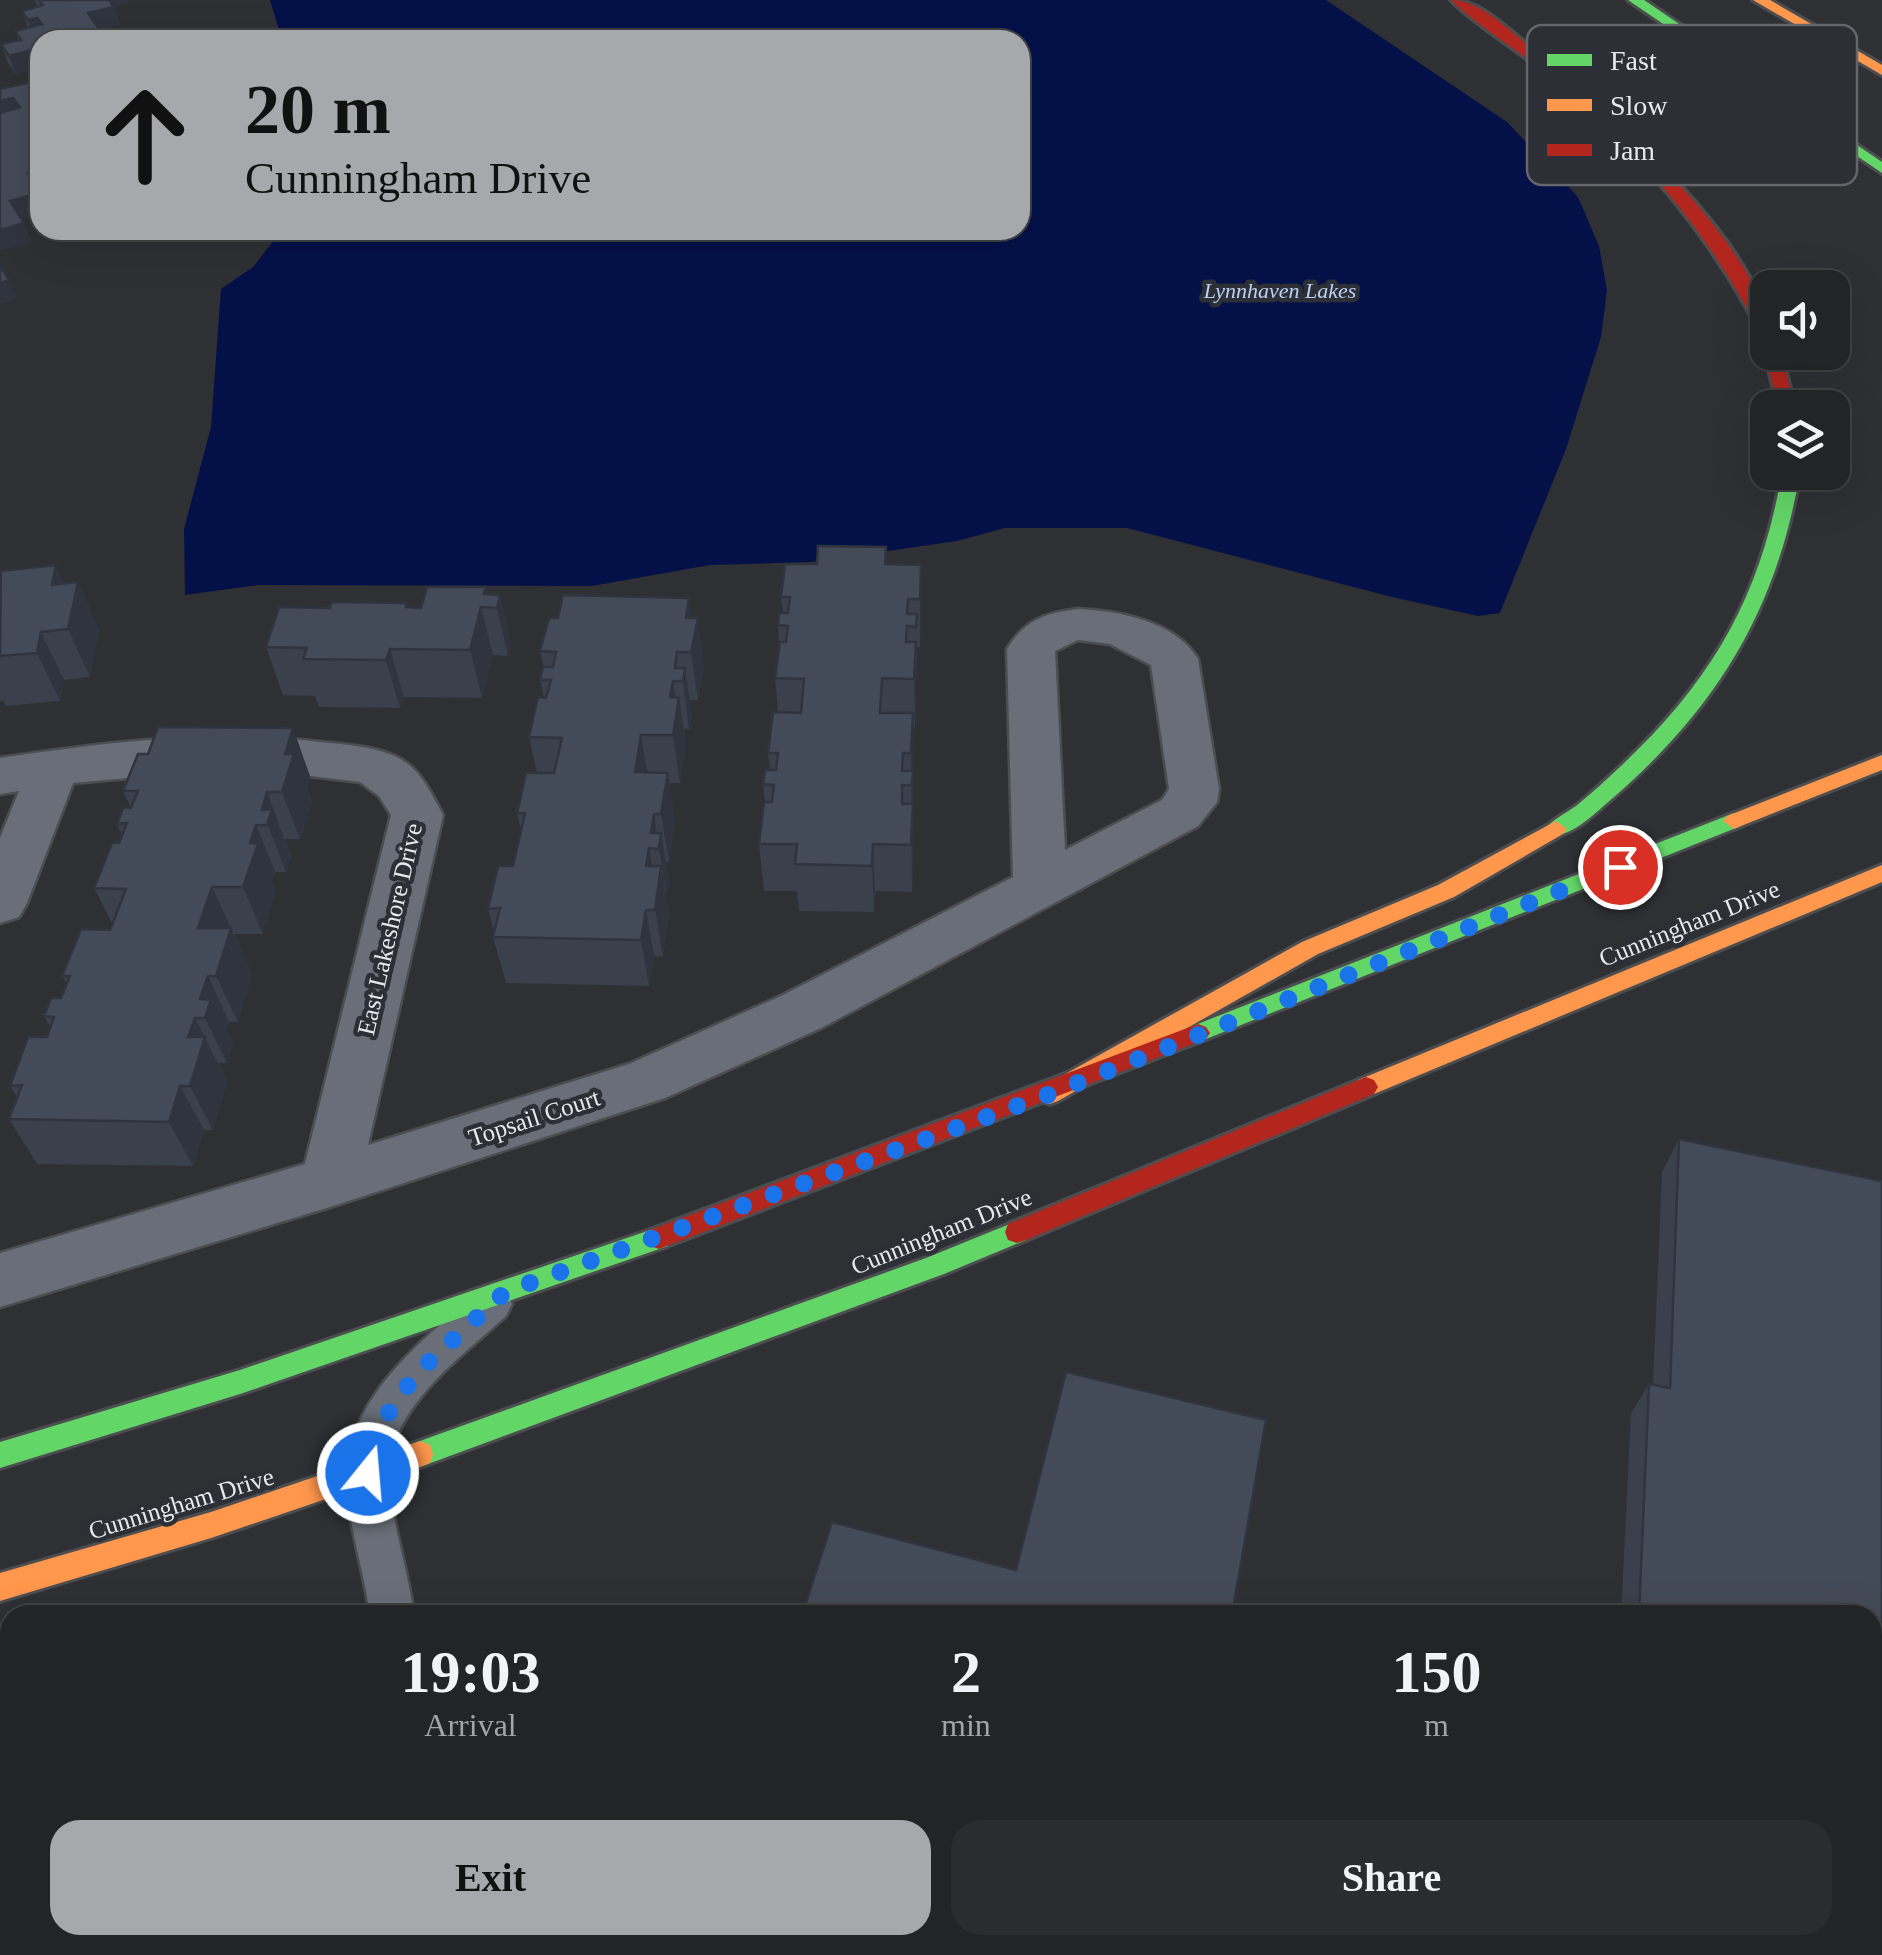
<!DOCTYPE html>
<style>
body{margin:0;font-family:Georgia,serif;background:#2a2c2e;color:#f1f3f6;height:100vh;display:flex;flex-direction:column;font-size:38px;white-space:nowrap}
*{box-sizing:border-box;margin:0}
p{font-size:32px;color:#a2a4a7}
.icon{flex:none;width:55px;height:55px;fill:none;stroke:currentColor;stroke-width:2;stroke-linecap:round;stroke-linejoin:round}
.map{position:relative;flex:1;overflow:hidden}
.side{position:absolute;left:0px;top:1605px;width:1882px;height:350px;display:flex;flex-direction:column;background:#222426;border-radius:30px 30px 0 0;box-shadow:0 10px 40px #0002,0 0 0 2px #3f4143}
.side>*{flex:none}
.hud{position:absolute;left:30px;top:30px;width:1000px;height:210px;border-radius:30px;box-shadow:0 10px 40px #0002,0 0 0 2px #3f4143;background:#a6a8ab;color:#111;overflow:hidden}
.fabs{position:absolute;left:1750px;top:270px;display:grid;gap:20px}
.fabs a{display:grid;place-items:center;width:100px;height:100px;border-radius:20px;background:#222426;box-shadow:0 10px 40px #0002,0 0 0 2px #3f4143;font-size:50px}
.pin{position:absolute;display:grid;place-items:center;width:85px;height:85px;color:#fff;margin:-42px;border:5px solid #fff;border-radius:50%;box-shadow:0 2px 10px #0007}
.me{position:absolute;width:110px;margin:-55px;rotate:17deg;stroke-linejoin:round;filter:drop-shadow(0 0 8px #0008)}
.turn{display:flex;align-items:center;gap:35px;height:210px;padding:0 50px;font-size:45px}
.turn .icon{width:130px;height:130px;stroke-width:2.5}
.turn b{display:block;font-size:70px;line-height:85px}
.eta{display:flex;justify-content:space-evenly;align-items:center;height:170px;text-align:center}
.eta b{font-size:60px;font-weight:600;line-height:70px}
.action{display:flex;gap:20px;margin-top:auto;padding:20px 50px}
.action a{flex:1;height:115px;border-radius:30px;background:#a6a8ab;color:#111;font-size:40px;font-weight:600;line-height:115px;text-align:center}
.action a+a{background:#2a2c2e;color:#f1f3f6}
.map>svg:first-child{display:block}
.water{fill:#041149}
.lines{fill:none;stroke-linecap:round;stroke-linejoin:round}
.lane-casing{stroke:#4c4d50;stroke-width:5}
.street-casing{stroke:#4c4d50;stroke-width:5}
.fast-casing{stroke:#4c4d50;stroke-width:6}
.slow-casing{stroke:#4c4d50;stroke-width:6}
.jam-casing{stroke:#4c4d50;stroke-width:6}
.lane{fill:#696e78;fill-rule:evenodd}
.street{fill:#696e78;fill-rule:evenodd}
.fast{fill:#63d668;fill-rule:evenodd}
.slow{fill:#ff974d;fill-rule:evenodd}
.jam{fill:#b3261e;fill-rule:evenodd}
.wall{fill:#3a404c}
.shaded-wall{fill:#30343e}
.building{fill:#444b58;stroke:#30343e;stroke-width:2.5}
.route{stroke:#1a73e8;stroke-width:18;stroke-dasharray:0 32.4}
.labels{text-anchor:middle;stroke-width:9;stroke-linejoin:round;paint-order:stroke}
.far-water-label{font-size:22px;font-style:italic;fill:#bad0f6;stroke:#2c2f35}
.street-label{font-size:25px;fill:#e6e8ec;stroke:#2c2f35}
.key{fill:#2c2f35;stroke:#64666c;stroke-width:2.5}
.key-label{font-size:28px;fill:#e6e8ec}
</style>
<div class="map">
<svg width="1882" height="1955" viewBox="0 0 1882 1955">
<rect width="100%" height="100%" fill="#2e3033"/>
<path class="water" d="M270 0H1326L1507 122 1578 197 1599 246 1607 290 1601 337 1566 449 1500 613 1478 616 1392 597 1127 528H1005L957 541 811 562 710 565 592 586 258 585 185 595 184 529 211 427 221 289 253 267 282 230H1020V40H282Z"/>
<g class="lines">
<defs>
<g id="lane">
<path d="M492 1286 506 1292 512 1304 506 1316C460 1358 386 1410 389 1479 392 1525 408 1570 414 1615H370C364 1569 347 1523 347 1477 347 1397 424 1339 478 1292Z"/>
<path d="M356 1945H406L404 1955H354Z"/>
</g>
<path id="street" d="M1078 609C1119 611 1175 621 1198 659L1219 789 1217 802 1198 826 821 1028 665 1098 330 1207 0 1307V1253L305 1164 391 815 379 796 360 782 286 773 204 771 73 783 27 903 19 917 0 923V838L19 791 0 794V758C107 742 212 729 320 742 347 745 378 746 402 760 422 772 432 795 443 815L368 1145 629 1064 781 996 1013 877 1007 649C1025 620 1045 613 1078 609ZM1078 640 1110 644 1151 665 1169 789 1162 800 1065 850 1055 651Z"/>
<g id="fast">
<path d="M1628 0H1644L1882 162V173Z"/>
<path d="M1782 472H1800C1777 612 1714 712 1607 803 1593 815 1568 840 1549 834L1545 829C1553 819 1566 813 1576 806 1592 793 1607 779 1622 765 1713 679 1761 596 1782 472Z"/>
<path d="M1734 813 1745 821 1741 826 1206 1039H1190L1186 1033 1190 1027Z"/>
<path d="M1017 1221 1026 1224 1029 1232 1026 1240 944 1274 420 1467 410 1463 407 1454 410 1445 420 1441 926 1258Z"/>
<path d="M659 1227 668 1230 671 1238 668 1246 240 1394 0 1468V1442L240 1370Z"/>
</g>
<g id="slow">
<path d="M1753 0H1770L1882 65V75Z"/>
<path d="M1882 755V770L1741 826 1734 829 1723 821 1727 816Z"/>
<path d="M1556 821 1567 829 1563 834 1454 897 1318 954 1058 1101 1050 1104 1042 1101 1038 1094 1042 1087 1302 942 1438 885Z"/>
<path d="M1882 865V882L1374 1094H1358L1354 1087 1358 1080Z"/>
<path d="M420 1441 430 1445 433 1454 430 1463 420 1467 211 1538 0 1601V1573L211 1512Z"/>
</g>
<g id="jam">
<path d="M1451 0C1480 0 1507 29 1529 46 1596 98 1768 250 1768 337L1760 332C1707 230 1637 148 1548 75 1517 49 1480 28 1451 0Z"/>
<path d="M1768 348V352H1781L1795 408H1778L1765 352Z"/>
<path d="M1198 1024 1206 1027 1210 1033 1206 1039 659 1249 650 1246 647 1238 650 1230Z"/>
<path d="M1366 1077 1374 1080 1378 1087 1374 1094 1026 1240 1017 1243 1008 1240 1005 1232 1008 1224Z"/>
</g>
</defs>
<use href="#lane" class="lane-casing"/>
<use href="#street" class="street-casing"/>
<use href="#fast" class="fast-casing"/>
<use href="#slow" class="slow-casing"/>
<use href="#jam" class="jam-casing"/>
<use href="#lane" class="lane"/>
<use href="#street" class="street"/>
<use href="#fast" class="fast"/>
<use href="#slow" class="slow"/>
<use href="#jam" class="jam"/>
</g>
<g class="wall">
<path d="M35 0H127L128 4 114 7 120 25 40 40V68L16 75 8 63 1 44 18 40 15 31 28 28 22 11 37 7Z"/>
<path d="M887 564 921 565 920 647H917L915 727H913L914 851 912 892 875 891 874 912 799 911 797 891H764L759 844 765 802 763 784 770 770 768 753 778 712 775 678 779 643 778 625 783 613 781 597Z"/>
<path d="M0 576 64 583 78 582 99 630 90 677 64 680 60 701 6 706 3 700 0 701Z"/>
<path d="M485 587 487 594 500 595 511 643 508 656 493 655 482 698 404 697 400 708 319 707 315 696 283 695 266 647 330 608 407 603 408 607 421 608Z"/>
<path d="M692 618 704 666 698 700H689L692 716 689 729H684L686 745 680 783H669L675 820 669 861 666 862 669 881 666 896 669 913 663 957 654 956 649 986 506 983 493 937 494 932 488 909 513 866 521 831 517 813 537 773 529 737 544 698 540 680 544 667 540 651Z"/>
<path d="M310 776 307 787 312 802 300 839H285L291 857 286 872H275L272 881 276 891 263 934H234L252 974 238 1022H229L226 1031 233 1045 227 1063H218L227 1082 213 1130H204L193 1166 37 1164 9 1119 17 1097 10 1086 47 1037 50 1027 44 1016 61 998 67 984 62 976 110 930 112 923 94 888 122 835 117 824 131 808 123 791Z"/>
<path d="M1679 1139 1882 1181V1955H1624L1625 1945H1872V1615H1621L1631 1413 1649 1384H1653L1662 1172Z"/>
</g>
<g class="shaded-wall">
<path d="M105 0H127L128 4 114 7 120 25 94 32 88 13Z"/>
<path d="M37 18 44 36 34 38 28 20Z"/>
<path d="M102 33 105 40H73Z"/>
<path d="M40 48V68L16 75 9 56Z"/>
<path d="M13 98 20 117 0 119V101Z"/>
<path d="M40 170V191L28 173Z"/>
<path d="M40 193V214L18 220 10 201Z"/>
<path d="M24 223 32 242 0 251V230Z"/>
<path d="M9 280 17 299 0 304V283Z"/>
<path d="M56 565 74 604 78 582 99 630 90 677 68 629 52 585Z"/>
<path d="M921 565 922 613 920 647V599Z"/>
<path d="M500 595 511 643 508 656 497 608Z"/>
<path d="M689 598 694 636 698 618 704 666 698 700 686 618Z"/>
<path d="M481 607 493 655 482 698 470 650Z"/>
<path d="M41 632 64 680 60 701 37 653Z"/>
<path d="M916 642V690L915 727 914 679Z"/>
<path d="M390 649 404 697 400 708 386 660Z"/>
<path d="M685 668 692 716 689 729 683 681Z"/>
<path d="M673 681 677 709 679 698 686 745 680 783 673 735 670 697Z"/>
<path d="M913 713 914 851 912 892 911 753Z"/>
<path d="M293 728 310 776 307 787 312 802 300 839 282 792 285 754Z"/>
<path d="M641 735 649 782 635 772Z"/>
<path d="M668 773 675 820 669 861 661 814Z"/>
<path d="M267 792 291 857 286 872 262 810Z"/>
<path d="M654 814 659 848 661 833 669 881 667 896 659 849 651 833Z"/>
<path d="M256 825 275 872 272 881 276 891 263 934 243 887 250 843Z"/>
<path d="M873 844 875 891 874 912 872 866Z"/>
<path d="M649 848 657 894 661 866 669 913 663 957 655 908 654 913 646 866Z"/>
<path d="M212 887 252 974 238 1022 216 976 198 928Z"/>
<path d="M646 910 654 956 649 986 641 940Z"/>
<path d="M208 976 229 1022 226 1031 233 1045 227 1063 205 1018 200 999Z"/>
<path d="M195 1018 227 1082 213 1130 190 1086 188 1037Z"/>
<path d="M180 1086 204 1130 193 1166 169 1122Z"/>
</g>
<g class="building">
<path d="M39 0H109L114 7 88 13 102 33 73 40H40V48L9 56 1 44 21 40 15 31 42 24 37 18 28 20 22 11 43 5Z"/>
<path d="M40 80V146L35 148 40 155V170L28 173 40 193 10 201 24 223 0 230V113L20 107 13 98 0 101V89Z"/>
<path d="M0 266 9 280 0 283Z"/>
<path d="M818 546 886 547 885 564 921 565 920 599H908L907 614H917L916 627 907 626 906 642H916L914 679 882 678 880 713H913L911 753H903L902 771H913L912 785H902V804H913L911 845 873 844 872 866 795 864 797 844H759L764 802H772L774 785 763 784 765 770H776L778 753H768L773 712 801 713 804 679 775 678 780 642H786L788 626 778 625 779 613H788L790 597H781L785 564H817Z"/>
<path d="M56 565 52 585 78 582 68 629 41 632 37 653 0 656 1 571Z"/>
<path d="M427 587H485L484 594 500 595 497 608 481 607 470 650 390 649 386 660 303 659 307 648 266 647 279 607 330 608 332 602 407 603 406 607 421 608Z"/>
<path d="M563 595 689 598 686 618H698L691 652H677L675 668H685L683 681H673L670 697 679 698 673 735H641L635 772 668 773 661 814H654L651 833H661L659 849 649 848 646 866H661L655 910H646L641 940 493 937 500 908 488 909 498 866H513L525 813H517L526 773H554L562 738 529 737 538 697 546 698 551 680H540L543 667H553L556 652 540 651 549 618H558Z"/>
<path d="M158 727 293 728 285 754H294L282 792H267L262 810 272 809 267 825H256L250 843 258 844 243 887H212L198 928H231L216 976H208L200 999 211 1000 205 1018H195L188 1037H205L190 1086H180L169 1122 9 1119 22 1085 10 1086 28 1037H47L54 1017 44 1016 51 998H61L70 976H62L81 929 110 930 126 889 94 888 112 843H119L127 823 117 824 123 808H131L138 791H123L138 754H148Z"/>
<path d="M1679 1139 1882 1181V1955H1645V1945H1872V1615H1639L1649 1384 1670 1388Z"/>
<path d="M1066 1372 1266 1420 1232 1615H802L832 1522 1016 1570Z"/>
<path d="M673 1945H1196L1194 1955H670Z"/>
</g>
<g class="lines">
<path class="route" d="M368 1473 375 1439 393 1405 420 1370 505 1292 1050 1094 1620 867"/>
</g>
<g class="labels">
<g class="far-water-label">
<text x="1280" y="298">Lynnhaven Lakes</text>
</g>
<g class="street-label">
<text transform="translate(1689 923) rotate(-22)" y="9">Cunningham Drive</text>
<text transform="translate(389 929) rotate(-77)" y="9">East Lakeshore Drive</text>
<text transform="translate(534 1117) rotate(-18)" y="9">Topsail Court</text>
<text transform="translate(941 1231) rotate(-22)" y="9">Cunningham Drive</text>
<text transform="translate(181 1503) rotate(-17)" y="9">Cunningham Drive</text>
</g>
</g>
<rect x="1527" y="25" width="330" height="160" rx="15" class="key"/>
<rect x="1547" y="54" width="45" height="12" fill="#63d668"/>
<rect x="1547" y="99" width="45" height="12" fill="#ff974d"/>
<rect x="1547" y="144" width="45" height="12" fill="#b3261e"/>
<g class="key-label">
<text x="1610" y="70">Fast</text>
<text x="1610" y="115">Slow</text>
<text x="1610" y="160">Jam</text>
</g>
</svg>
<div class="fabs">
<a><svg class="icon" aria-label="sound" viewBox="0 0 24 24"><path d="M4 9h4l5-4v14l-5-4H4zM17 9q2 3 0 6"/></svg></a>
<a><svg class="icon" aria-label="layers" viewBox="0 0 24 24"><path d="M12 4l9 5-9 5-9-5zM3 14l9 5 9-5"/></svg></a>
</div>
<div class="pin" style="left:1620px;top:867px;background:#d93025"><svg class="icon" aria-label="arrive" viewBox="0 0 24 24"><path d="M6 21V4h12l-3 4 3 4H6"/></svg></div>
<svg class="me" style="left:368px;top:1473px" viewBox="-20 -20 40 40"><circle r="17" fill="#1a73e8" stroke="#fff" stroke-width="3"/><path d="M0-11L8 9 0 5-8 9z" fill="#fff"/></svg>
<div class="hud">
<div class="turn"><svg class="icon" aria-label="ahead" viewBox="0 0 24 24"><path d="M12 20V5M6 11l6-6 6 6"/></svg><div><b>20 m</b>Cunningham Drive</div></div>
</div>
<section class="side">
<div class="eta">
<div><b>19:03</b><p>Arrival</p></div>
<div><b>2</b><p>min</p></div>
<div><b>150</b><p>m</p></div>
</div>
<div class="action"><a>Exit</a><a>Share</a></div>
</section>
</div>
